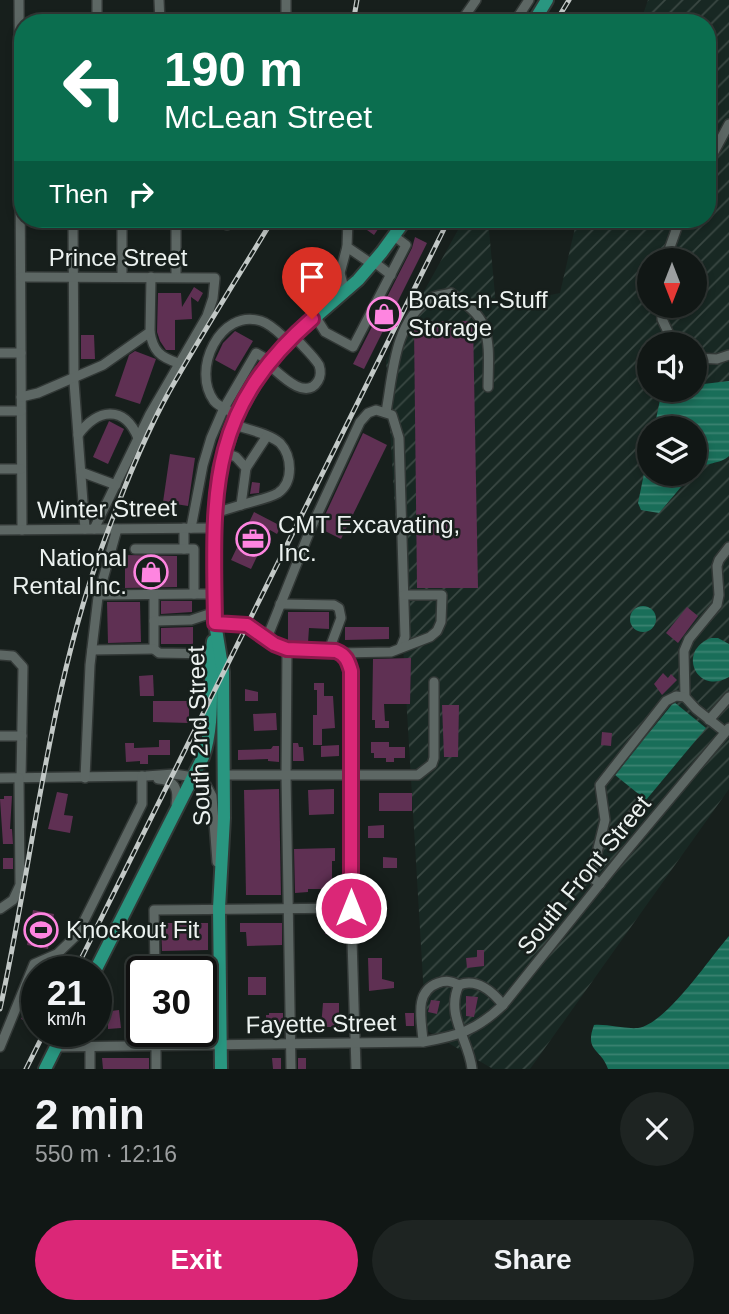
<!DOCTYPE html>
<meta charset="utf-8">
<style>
body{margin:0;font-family:Helvetica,sans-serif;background:#1e2422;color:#f1f3f6;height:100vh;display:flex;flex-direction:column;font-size:26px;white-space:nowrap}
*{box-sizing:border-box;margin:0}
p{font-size:23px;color:#9c9fa0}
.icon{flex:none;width:38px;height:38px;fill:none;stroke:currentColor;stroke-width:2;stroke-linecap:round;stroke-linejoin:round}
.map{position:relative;height:1069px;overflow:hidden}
.panel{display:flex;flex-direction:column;background:#111715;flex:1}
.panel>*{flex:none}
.guide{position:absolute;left:14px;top:14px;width:702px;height:214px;border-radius:28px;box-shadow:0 4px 10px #0003,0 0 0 2px #303634;background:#0b6e4f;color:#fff;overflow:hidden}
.needle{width:46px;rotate:180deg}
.fabs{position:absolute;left:637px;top:248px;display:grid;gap:14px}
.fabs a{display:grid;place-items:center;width:70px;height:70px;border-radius:50%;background:#111715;box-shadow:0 4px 10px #0003,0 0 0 2px #303634;font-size:35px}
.speed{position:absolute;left:21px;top:956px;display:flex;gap:14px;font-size:35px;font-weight:700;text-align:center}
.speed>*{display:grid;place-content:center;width:91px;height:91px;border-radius:50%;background:#111715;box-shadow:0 4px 10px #0003,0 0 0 2px #303634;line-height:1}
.speed small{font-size:18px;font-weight:400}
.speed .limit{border:4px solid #111;border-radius:10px;background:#fff;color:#111}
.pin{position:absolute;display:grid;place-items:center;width:60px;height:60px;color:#fff;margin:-72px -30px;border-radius:50% 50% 50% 0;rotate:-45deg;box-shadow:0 0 7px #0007}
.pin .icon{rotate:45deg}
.me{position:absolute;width:77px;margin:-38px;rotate:0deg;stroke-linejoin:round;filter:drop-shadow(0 0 5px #0008)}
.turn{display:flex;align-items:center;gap:24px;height:147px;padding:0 35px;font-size:32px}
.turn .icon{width:91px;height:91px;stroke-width:2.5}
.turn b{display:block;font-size:49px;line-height:60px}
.then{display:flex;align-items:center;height:66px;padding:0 35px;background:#0003;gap:14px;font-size:26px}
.round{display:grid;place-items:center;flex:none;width:74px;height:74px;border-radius:37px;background:#1e2422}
.headline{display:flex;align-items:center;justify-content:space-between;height:119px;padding:0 35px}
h1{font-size:42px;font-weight:800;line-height:52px}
.button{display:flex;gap:14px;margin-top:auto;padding:14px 35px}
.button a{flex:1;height:80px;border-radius:42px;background:#db2777;color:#fff;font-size:28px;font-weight:800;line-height:80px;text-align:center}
.button a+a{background:#1e2422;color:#f1f3f6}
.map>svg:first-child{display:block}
.industrial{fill:url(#industrial-furrows);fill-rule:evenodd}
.water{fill:url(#water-rules)}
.building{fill:#5f3053}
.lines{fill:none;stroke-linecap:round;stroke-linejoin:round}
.minor-casing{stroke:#323836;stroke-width:12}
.major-casing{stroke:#323836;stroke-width:16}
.minor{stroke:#5d6764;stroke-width:9}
.major{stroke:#299680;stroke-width:12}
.rail-casing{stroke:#c2c8c6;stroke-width:5}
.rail{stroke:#171f1c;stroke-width:2.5;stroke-dasharray:8;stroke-linecap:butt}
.route-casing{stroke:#8e194d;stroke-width:18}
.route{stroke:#db2777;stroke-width:12}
.labels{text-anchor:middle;stroke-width:5;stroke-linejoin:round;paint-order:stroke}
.street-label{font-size:24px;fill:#ecf2f0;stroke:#171f1c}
.poi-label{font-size:24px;fill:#ecf2f0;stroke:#171f1c;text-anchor:start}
</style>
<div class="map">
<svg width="729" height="1069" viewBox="0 0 729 1069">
<defs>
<pattern id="industrial-furrows" width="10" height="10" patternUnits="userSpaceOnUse" patternTransform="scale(1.75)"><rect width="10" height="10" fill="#182823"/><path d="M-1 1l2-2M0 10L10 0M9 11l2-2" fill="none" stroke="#3a4843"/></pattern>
<pattern id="water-rules" width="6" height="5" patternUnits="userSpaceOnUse" patternTransform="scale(1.75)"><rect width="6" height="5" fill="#196e59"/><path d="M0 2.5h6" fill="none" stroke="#3b8371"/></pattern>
</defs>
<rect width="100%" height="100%" fill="#171f1c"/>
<path class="industrial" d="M648 0H729V789L530 1069H493L426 1030 386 360 464 219H488L496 306 560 293 577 219H707V23H640ZM649 261H695V306H649ZM649 345H695V390H649ZM649 429H695V474H649Z"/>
<g class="water">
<path d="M729 381V456C720 465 706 461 695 471V429H654L661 395 670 390H695V385Z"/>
<path d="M649 449V474H692L659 513 641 510 638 503Z"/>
<circle cx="643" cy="619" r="13"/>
<path d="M711 638H718L729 644V677C697 696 676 651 711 638Z"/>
<path d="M674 702 706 728 646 800 615 775Z"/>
<path d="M729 936V1069H608C601 1048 584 1052 594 1025 609 1024 623 1029 638 1028 666 1024 709 959 729 936Z"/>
</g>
<g class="building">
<path d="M372 219H385L374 235 367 230Z"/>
<path d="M415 237 427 243 364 369 353 364 412 248Z"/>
<path d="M194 287 203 293 198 302 191 297 192 319 175 320V350H166L160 341 157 332 158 293H181L182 307Z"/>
<path d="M473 321 478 588H417L414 327 417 322Z"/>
<path d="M235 331 253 341 235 371 215 360 223 343Z"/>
<path d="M81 335H94L95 359H81Z"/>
<path d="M135 351 156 359 140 404 115 396 129 355Z"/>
<path d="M109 421 124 429 108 464 93 457Z"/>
<path d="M363 433 387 445 341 539 319 528Z"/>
<path d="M170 454 195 458 188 506 163 502Z"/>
<path d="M252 482 260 483 259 493 250 494Z"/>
<path d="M254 512 281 526 277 534 270 530 251 569 231 560Z"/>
<path d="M125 555 177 556V587L125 588Z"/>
<path d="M161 601H192V612L161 614Z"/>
<path d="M107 602H140L141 642 108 643Z"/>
<path d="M687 607 698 616 678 643 666 633Z"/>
<path d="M288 612H329V629L309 628 308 643 288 642Z"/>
<path d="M193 627V644H161V628Z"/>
<path d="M345 627H389V639L345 640Z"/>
<path d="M411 658 410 704H384L385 721H389V728H375V720H372L373 659Z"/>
<path d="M663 673 668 678 671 674 677 680 662 695 654 684Z"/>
<path d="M153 675 154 696H140L139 676Z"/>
<path d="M314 683H324V696H333L335 728 322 729V745H313V715H317V690H314Z"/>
<path d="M245 689 258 692V701H245Z"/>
<path d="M153 701H189V723L153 722Z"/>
<path d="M442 705H459L458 757H444Z"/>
<path d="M276 713 277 730 254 731 253 714Z"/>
<path d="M602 732 612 733 611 746 601 745Z"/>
<path d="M159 740H170V755H148V764H140V761L126 762 125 743H134V748L159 747Z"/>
<path d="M371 742H389V747H405V758H394V762H386V758H374V753H371Z"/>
<path d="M293 743H298L299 747H303L304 761H293Z"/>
<path d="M339 745V756L321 757V746Z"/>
<path d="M273 746H279V762L268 761V759L238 760V750L271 749Z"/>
<path d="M279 789 281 895H246L244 790Z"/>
<path d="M334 789V814L309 815 308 790Z"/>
<path d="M57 792 68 794 64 815 73 816 70 833 48 829Z"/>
<rect x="379" y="793" width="33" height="18"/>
<path d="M4 796H12L10 829H12L13 844H3L0 799H4Z"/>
<path d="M384 825V838H368V826Z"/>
<path d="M335 848V861H332V889H308V892L295 893 294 849Z"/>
<path d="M383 857 397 858V868H383Z"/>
<rect x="3" y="858" width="10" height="11"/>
<path d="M33 910 54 914 48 949 27 945Z"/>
<path d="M161 923H208V950L162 951Z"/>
<path d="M240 923H282V945L247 946 246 932H240Z"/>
<path d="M325 923H339L340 933 325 934Z"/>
<path d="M477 950H484V966L467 968 466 958 477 957Z"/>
<path d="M368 958H382V979L394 982V988L369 991Z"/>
<rect x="248" y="977" width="18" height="18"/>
<rect x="129" y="978" width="13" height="10"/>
<path d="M37 987V1026L21 1019Z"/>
<path d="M466 996 478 997 474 1017 466 1016Z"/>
<path d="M431 1000 440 1001 437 1014 428 1012Z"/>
<path d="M323 1003H339V1027H321Z"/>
<path d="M119 1010 121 1028 108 1029V1017H111V1011Z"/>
<path d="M269 1013H283V1032H269V1030H266V1015H269Z"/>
<path d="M405 1013H414V1026H406Z"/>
<path d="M102 1058H149V1069H103Z"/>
<path d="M272 1058H281V1069H273Z"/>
<rect x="298" y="1058" width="8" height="11"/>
</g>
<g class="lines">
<defs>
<g id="minor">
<path d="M19 0 22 530"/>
<path d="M97 0V23"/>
<path d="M159 0 160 23"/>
<path d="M286 0V23"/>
<path d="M460 23 476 0"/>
<path d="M514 23 529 0"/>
<path d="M707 165 729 124"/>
<path d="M73 219 74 382 85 529"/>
<path d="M122 219V276"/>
<path d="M176 219V277"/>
<path d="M227 219V225"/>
<path d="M348 219 347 247 372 264"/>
<path d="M665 261 680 219"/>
<path d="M374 262 391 275"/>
<path d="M21 277 215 278 213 298 207 316 150 414 94 529"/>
<path d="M345 292 340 273 347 247"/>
<path d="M661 306 662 319 674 345"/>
<path d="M326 308 324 295 340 273"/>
<path d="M315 316 325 332 353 347 406 245 394 236"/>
<path d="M150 332C153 351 160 357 178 363"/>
<path d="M0 353H21"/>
<path d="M695 358 717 359 729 355"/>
<path d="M268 364C279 373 305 402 318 381 321 376 321 371 319 365 313 355 301 345 294 336"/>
<path d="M21 397 38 393 103 365 150 332 151 277"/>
<path d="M0 411H21"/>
<path d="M386 412C393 374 394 323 429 299 435 295 444 295 451 293 462 302 478 311 483 325 491 343 488 368 488 387"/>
<path d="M237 415C230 411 219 407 214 401 191 370 220 308 261 321 271 324 280 334 288 341"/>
<path d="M233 424C247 430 269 433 280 443 292 456 294 482 278 493 268 499 252 501 241 505"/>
<path d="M78 435C97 409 124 404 138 438"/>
<path d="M246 468 267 436"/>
<path d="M0 469H21"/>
<path d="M81 472 116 485"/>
<path d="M215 513 241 505 246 468 236 457 223 452"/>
<path d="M184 528V549H194V594H215"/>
<path d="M191 528 203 465 211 438 224 408 256 353 270 361"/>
<path d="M0 530 214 528"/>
<path d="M135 549H184"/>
<path d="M99 595 194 594"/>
<path d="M154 595V621L191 620 215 612"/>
<path d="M280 604 334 605 339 608 341 618 329 650"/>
<path d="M154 621V649L159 653 215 654"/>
<path d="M215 623 247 625 274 644 287 649 336 651C346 655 348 662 351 671V908L356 1069"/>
<path d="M267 638 311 528 360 422 368 413 376 410 392 415 399 438 405 637 401 647"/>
<path d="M287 649 286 776 291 1069"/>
<path d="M92 650 154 649"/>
<path d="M340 653 391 652 430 637 437 631 441 622 442 595H404"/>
<path d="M0 655 13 656 23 667 21 778"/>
<path d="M709 720 729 697"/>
<path d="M725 732 696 709 685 697 684 651 689 639 717 605 719 595 717 566 719 560 729 547"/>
<path d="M0 736H22"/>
<path d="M224 775H418L432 764 434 758V682"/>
<path d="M0 778 146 776 174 774 194 777 205 783 212 796 217 862"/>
<path d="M85 778 90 665 98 597 117 529"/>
<path d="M158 779C174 780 179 788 176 804"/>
<path d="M602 837C616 837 626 824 634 813"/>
<path d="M600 884 591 877 605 820 600 785 666 701 676 696 685 697"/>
<path d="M0 909 13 900 20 885 19 778"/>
<path d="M155 971 154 910 351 908"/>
<path d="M156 1031V1069"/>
<path d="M423 1042C422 1021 413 992 438 983 446 980 451 981 459 985"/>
<path d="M0 1047 34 964 57 954 77 935 142 804V776"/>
<path d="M56 1047 423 1042C458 1036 477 1030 503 1005L623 855 729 728"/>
<path d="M90 1047V1069"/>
<path d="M472 1069C469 1040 445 1015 459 985 477 978 493 992 503 1005"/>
</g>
<g id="major">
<path d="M533 23 547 0"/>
<path d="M95 971 203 757C216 720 208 679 213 641"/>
<path d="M45 1069 64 1031"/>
<path d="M221 1069 219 908 224 818 223 672 215 623 214 549 215 508 219 469 238 413 263 370 288 341 358 280 382 252 406 219"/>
</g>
</defs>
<use href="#minor" class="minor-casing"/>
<use href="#major" class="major-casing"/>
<use href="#minor" class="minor"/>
<use href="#major" class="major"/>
<defs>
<g id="rail">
<path d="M353 23 357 0"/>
<path d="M555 23 569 0"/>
<path d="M75 971 449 219"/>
<path d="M0 1009C35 849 49 682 109 528 128 477 149 425 177 378 208 324 241 272 273 219"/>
<path d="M26 1069 45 1031"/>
</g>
</defs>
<use href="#rail" class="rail-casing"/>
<use href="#rail" class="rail"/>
</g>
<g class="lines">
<defs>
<path id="route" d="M312 319C206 411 213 494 215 623L247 625 274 644 287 649 336 651C346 655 348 661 351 671V908"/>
</defs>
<use href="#route" class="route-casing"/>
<use href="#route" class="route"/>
</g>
<defs>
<symbol id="shop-ring" viewBox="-11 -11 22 22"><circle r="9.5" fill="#171f1c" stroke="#fe85e0" stroke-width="1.5"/><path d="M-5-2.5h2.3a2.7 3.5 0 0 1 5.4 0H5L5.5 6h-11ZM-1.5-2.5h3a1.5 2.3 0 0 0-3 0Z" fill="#fe85e0"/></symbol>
<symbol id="office-ring" viewBox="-11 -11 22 22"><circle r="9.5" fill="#171f1c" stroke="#fe85e0" stroke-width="1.5"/><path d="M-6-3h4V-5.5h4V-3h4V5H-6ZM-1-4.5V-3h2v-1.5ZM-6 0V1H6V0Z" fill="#fe85e0"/></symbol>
<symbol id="stadium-ring" viewBox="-11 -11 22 22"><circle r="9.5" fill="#171f1c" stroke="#fe85e0" stroke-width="1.5"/><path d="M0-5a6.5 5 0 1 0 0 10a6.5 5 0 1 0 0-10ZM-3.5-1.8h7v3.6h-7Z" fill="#fe85e0"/></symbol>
</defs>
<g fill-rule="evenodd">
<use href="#shop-ring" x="365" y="295" width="38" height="38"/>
<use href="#office-ring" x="234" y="520" width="38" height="38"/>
<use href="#shop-ring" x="132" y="553" width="38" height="38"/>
<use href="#stadium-ring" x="22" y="911" width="38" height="38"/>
</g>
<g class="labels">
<g class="street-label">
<text x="118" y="266">Prince Street</text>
<text transform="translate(107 509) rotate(-1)" y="8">Winter Street</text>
<text transform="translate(199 736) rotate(-92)" y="8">South 2nd Street</text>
<text transform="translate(584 875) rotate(-51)" y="8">South Front Street</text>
<text transform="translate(321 1024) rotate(-1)" y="8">Fayette Street</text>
</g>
<g class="poi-label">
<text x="408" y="308">Boats-n-Stuff<tspan x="408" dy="28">Storage</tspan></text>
<text x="278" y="533">CMT Excavating,<tspan x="278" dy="28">Inc.</tspan></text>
<text x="127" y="566" text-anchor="end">National<tspan x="127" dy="28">Rental Inc.</tspan></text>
<text x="66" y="938">Knockout Fit</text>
</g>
</g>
</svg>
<div class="fabs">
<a><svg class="needle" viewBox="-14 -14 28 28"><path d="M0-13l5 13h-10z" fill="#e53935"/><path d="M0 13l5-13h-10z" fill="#9c9fa0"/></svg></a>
<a><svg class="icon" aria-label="sound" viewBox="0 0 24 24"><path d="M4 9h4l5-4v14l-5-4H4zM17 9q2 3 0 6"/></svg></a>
<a><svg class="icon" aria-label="layers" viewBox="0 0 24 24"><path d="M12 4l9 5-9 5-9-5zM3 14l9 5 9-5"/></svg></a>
</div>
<div class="speed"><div>21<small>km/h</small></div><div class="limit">30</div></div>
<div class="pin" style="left:312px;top:319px;background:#d93025"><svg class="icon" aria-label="arrive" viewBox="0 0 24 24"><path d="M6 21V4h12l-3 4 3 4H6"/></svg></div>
<svg class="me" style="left:351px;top:908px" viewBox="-20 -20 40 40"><circle r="17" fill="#db2777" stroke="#fff" stroke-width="3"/><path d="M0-11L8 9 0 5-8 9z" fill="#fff"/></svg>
<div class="guide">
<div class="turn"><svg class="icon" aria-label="left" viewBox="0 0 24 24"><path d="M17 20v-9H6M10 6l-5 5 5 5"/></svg><div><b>190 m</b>McLean Street</div></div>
<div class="then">Then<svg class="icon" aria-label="right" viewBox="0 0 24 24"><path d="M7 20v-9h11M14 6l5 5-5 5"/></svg></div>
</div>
</div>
<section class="panel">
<div class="headline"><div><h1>2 min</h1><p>550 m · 12:16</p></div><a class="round"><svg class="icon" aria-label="close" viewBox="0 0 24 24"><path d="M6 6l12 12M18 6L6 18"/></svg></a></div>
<div class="button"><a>Exit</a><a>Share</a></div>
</section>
